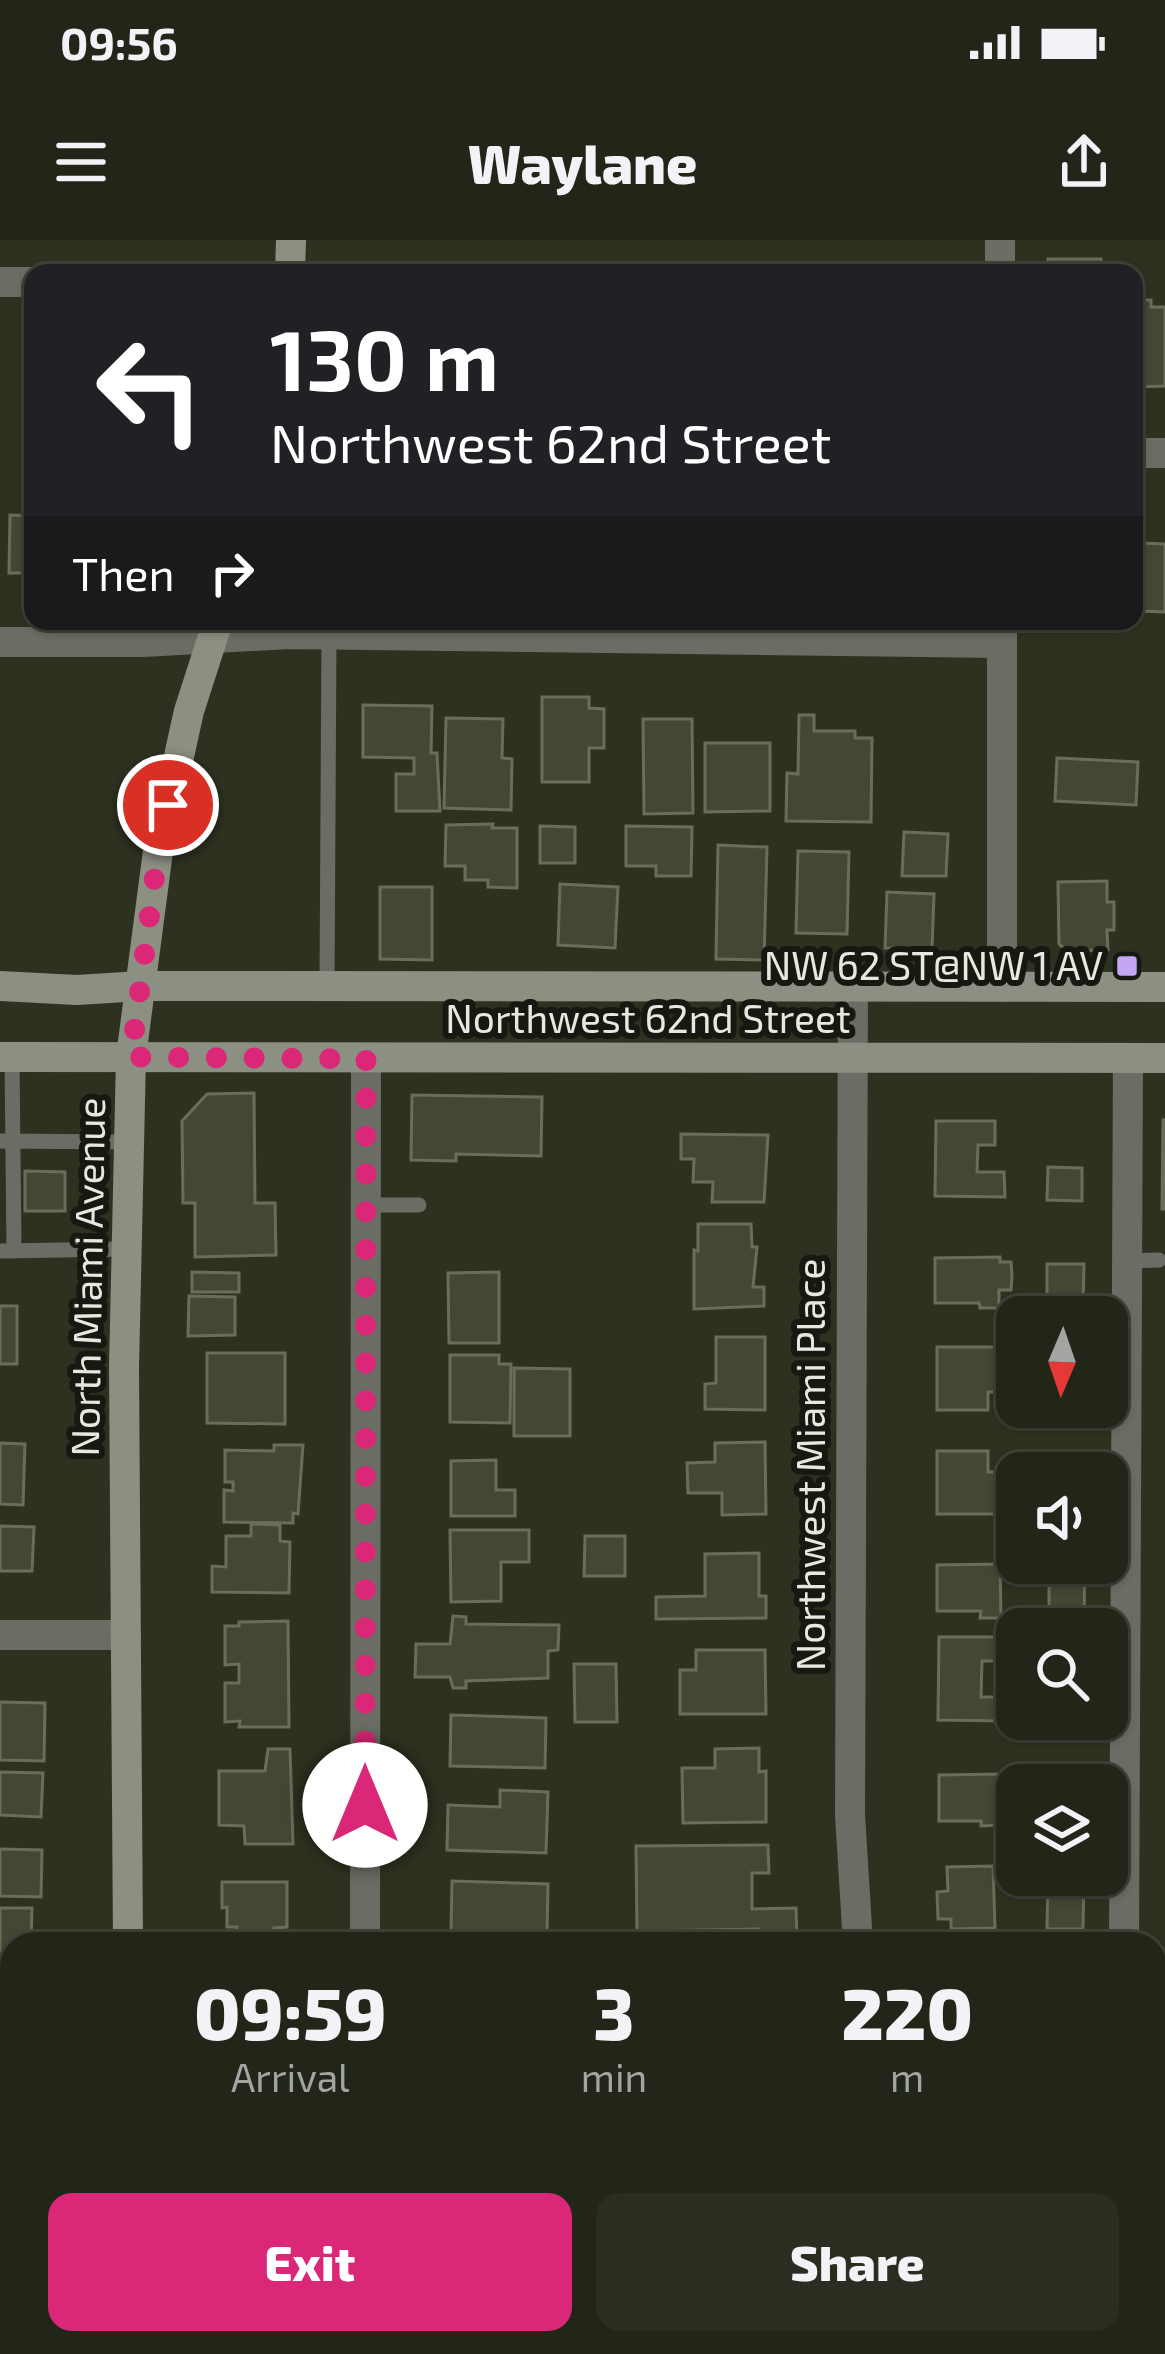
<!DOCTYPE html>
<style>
body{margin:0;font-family:"Exo 2",sans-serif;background:#2a2e21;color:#f1f3f6;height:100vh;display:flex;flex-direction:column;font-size:45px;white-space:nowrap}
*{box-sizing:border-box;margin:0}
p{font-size:39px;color:#a2a5a2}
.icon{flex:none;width:66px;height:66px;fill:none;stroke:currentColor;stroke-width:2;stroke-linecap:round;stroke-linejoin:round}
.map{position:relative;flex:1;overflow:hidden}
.side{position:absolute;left:0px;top:1692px;width:1167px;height:423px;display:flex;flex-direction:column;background:#222618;border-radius:36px 36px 0 0;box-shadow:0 3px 9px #0004,0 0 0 3px #3f4337}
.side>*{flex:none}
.hud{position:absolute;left:24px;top:24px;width:1119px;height:366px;border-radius:24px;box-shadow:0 3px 9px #0004,0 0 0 3px #3f4337;background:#202124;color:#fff;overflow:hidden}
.needle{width:78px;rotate:182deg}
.controls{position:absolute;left:996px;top:1056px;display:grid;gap:24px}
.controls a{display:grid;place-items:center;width:132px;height:132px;border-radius:24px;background:#222618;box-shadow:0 3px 9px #0004,0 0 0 3px #3f4337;font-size:60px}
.pin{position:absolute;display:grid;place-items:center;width:102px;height:102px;color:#fff;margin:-51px;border:6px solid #fff;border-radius:50%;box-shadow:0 3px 12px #0007}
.me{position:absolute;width:132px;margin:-66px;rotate:0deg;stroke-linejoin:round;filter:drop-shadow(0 0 9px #0008)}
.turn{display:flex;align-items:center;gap:42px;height:252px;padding:0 48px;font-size:54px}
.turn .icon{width:156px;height:156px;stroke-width:2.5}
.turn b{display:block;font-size:84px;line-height:102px}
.then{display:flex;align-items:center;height:114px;padding:0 48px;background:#0003;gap:24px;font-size:45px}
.eta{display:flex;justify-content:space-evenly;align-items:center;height:204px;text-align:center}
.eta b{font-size:72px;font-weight:800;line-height:84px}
.cta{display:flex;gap:24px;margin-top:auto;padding:24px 48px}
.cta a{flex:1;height:138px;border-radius:24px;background:#db2777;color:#fff;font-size:48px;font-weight:800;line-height:138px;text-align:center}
.cta a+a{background:#2a2e21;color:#f1f3f6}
.status{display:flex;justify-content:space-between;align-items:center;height:84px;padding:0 60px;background:#222618;direction:ltr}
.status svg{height:33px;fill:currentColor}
header{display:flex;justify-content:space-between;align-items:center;height:156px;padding:0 48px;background:#222618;font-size:54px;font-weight:800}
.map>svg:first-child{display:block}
.building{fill:#434835;stroke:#686e5a;stroke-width:3}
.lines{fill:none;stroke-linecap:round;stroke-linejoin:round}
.service{stroke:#6b6d64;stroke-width:15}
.minor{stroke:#6b6d64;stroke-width:30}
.secondary{stroke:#8c9082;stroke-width:30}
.route{stroke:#db2777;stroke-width:21;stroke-dasharray:0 37.8}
.poi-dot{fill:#c3a7f2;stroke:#161911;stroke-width:4.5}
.labels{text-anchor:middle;stroke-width:12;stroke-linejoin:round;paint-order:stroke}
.poi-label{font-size:39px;fill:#e6e9de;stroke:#161911;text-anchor:end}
.street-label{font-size:39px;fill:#e6e9de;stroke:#161911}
</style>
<div class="status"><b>09:56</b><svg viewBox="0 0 49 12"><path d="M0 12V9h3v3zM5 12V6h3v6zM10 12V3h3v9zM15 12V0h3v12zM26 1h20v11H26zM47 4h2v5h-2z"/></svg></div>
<header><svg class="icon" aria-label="menu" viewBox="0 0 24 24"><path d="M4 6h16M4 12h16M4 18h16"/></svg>Waylane<svg class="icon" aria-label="share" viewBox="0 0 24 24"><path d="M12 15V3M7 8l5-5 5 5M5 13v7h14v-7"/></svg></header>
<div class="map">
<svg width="1165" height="2114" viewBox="0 0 1165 2114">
<rect width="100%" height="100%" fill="#2d3220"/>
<g class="building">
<rect x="1048" y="19" width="53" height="14"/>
<path d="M1134 60H1151V67H1165V146L1134 147Z"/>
<path d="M10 275 33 276V348L25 347V333H9Z"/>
<path d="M1141 303 1165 304V372L1140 371Z"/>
<path d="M542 457H589V468L604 469V508H589V542H542Z"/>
<path d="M363 465 432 466 431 513H437L440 571H396V534H414V518L363 517Z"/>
<path d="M799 475H814V491H855V498H872L871 582 786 581 787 533 798 534Z"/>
<path d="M446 478 503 479 502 518 512 519 511 570 444 568Z"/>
<path d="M643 479H692L693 573 644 574Z"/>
<path d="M705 503H770V571L705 572Z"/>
<path d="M1057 518 1138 522 1136 565 1055 561Z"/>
<path d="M493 584 492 588H517V648L488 647V640H465V626H445L446 585Z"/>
<path d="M540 586 575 587V623H540Z"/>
<path d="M626 586 692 587 691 636H656V626H626Z"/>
<path d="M904 592 948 594 946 636H902Z"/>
<path d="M718 605 767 607 764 720 716 719Z"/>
<path d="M798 611 849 612 847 694 796 693Z"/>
<path d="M1107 641V662H1114V690H1107L1108 710 1067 711 1059 704 1058 642Z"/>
<path d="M560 644 618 647 615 708 558 705Z"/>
<path d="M380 647H432V720L380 719Z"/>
<path d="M887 652 934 654 932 709 885 708Z"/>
<path d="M254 853 255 963H275L276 1015 195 1017V963H183L182 881 207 854Z"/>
<path d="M412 855 542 857 541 916 456 914V921L411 920Z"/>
<path d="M1163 880H1165V969H1162Z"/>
<path d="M936 881H995V905H978L977 932H1004L1005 957 935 956Z"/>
<path d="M681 894 768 895 764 962H712L713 942H693L694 919H681Z"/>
<path d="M1048 927 1082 928V961L1047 960Z"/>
<path d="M25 931 65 932V971H25Z"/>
<path d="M698 984H751L752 1007H757L753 1047H764V1066L694 1069V1010L698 1011Z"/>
<path d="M1000 1017V1022H1011L1012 1036 1011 1050H999V1068H980L979 1063H935V1018Z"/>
<path d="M1047 1024H1084L1083 1067 1047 1066Z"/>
<path d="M192 1032 239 1033V1052H192Z"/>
<path d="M499 1032V1103H449L448 1033Z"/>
<path d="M189 1056 235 1057V1095L188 1096Z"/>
<rect x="0" y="1066" width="17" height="58"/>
<path d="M716 1097H765V1170L705 1169V1144L716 1143Z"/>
<path d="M937 1107H1017V1131H997V1152H988V1170H937Z"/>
<path d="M207 1113H285V1184L207 1183Z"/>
<path d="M450 1115H499V1124H511L510 1183 450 1182Z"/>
<path d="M514 1128 570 1129V1196H514Z"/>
<path d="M765 1202 766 1274 722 1275V1253H688L687 1223 715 1222V1203Z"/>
<path d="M0 1203 25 1204 23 1265 0 1264Z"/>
<path d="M274 1205H303L298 1274 293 1273V1283L224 1282V1250L233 1251V1242H225V1210L274 1211Z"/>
<path d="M937 1211H988V1232H1018L1017 1274H937Z"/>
<rect x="1044" y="1215" width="40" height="18"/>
<path d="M496 1220V1250H515V1276H451V1221Z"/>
<path d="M251 1284 280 1285V1301L290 1302 289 1353 212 1352V1326L226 1327V1296H251Z"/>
<path d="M0 1286 34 1287 32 1331H0Z"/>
<path d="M450 1290H529V1322H501V1361L451 1362Z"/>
<path d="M585 1296H625V1336H584Z"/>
<path d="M759 1313V1356H766V1378L656 1379V1357L705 1356V1314Z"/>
<path d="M1063 1323H1085L1084 1378H1049V1332H1062Z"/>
<path d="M1000 1324 1001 1378H980L981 1371H937V1325Z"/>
<path d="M453 1376 466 1377V1384L559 1385 558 1410 548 1411V1438L466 1441V1448H453L450 1437H415L416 1404H450Z"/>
<path d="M288 1381 289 1487H239L240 1481 225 1482V1443H239V1424L225 1425V1386H239V1382Z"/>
<path d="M939 1397H1007V1421H982L981 1457H1006V1481L938 1480Z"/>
<path d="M696 1410H765L766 1474H680V1430H696Z"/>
<path d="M574 1424H616L617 1482H575Z"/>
<path d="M0 1462 45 1463 44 1521 0 1520Z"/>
<path d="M451 1475 546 1478 545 1528 450 1526Z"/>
<path d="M759 1508V1532L766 1531V1582L683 1583 682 1528H715V1509Z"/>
<path d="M268 1509H290L293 1604H245L244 1586 219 1585V1531H265Z"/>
<path d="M0 1532 43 1533 41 1577 0 1575Z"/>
<path d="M1001 1534V1585L981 1586V1581H939V1535Z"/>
<path d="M1051 1536 1084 1537V1545H1051Z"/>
<path d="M500 1550 548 1552 546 1613 447 1610 448 1565 500 1567Z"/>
<path d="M768 1605 769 1633H752V1669L796 1668 797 1699 759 1700V1689L637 1691 636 1606Z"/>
<path d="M0 1609 42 1610 41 1657 0 1656Z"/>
<path d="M993 1626 995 1688 951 1689V1679H938L937 1652 948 1651 947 1627Z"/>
<path d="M1048 1635H1084L1083 1689H1047Z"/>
<path d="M452 1641 548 1644 547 1694 451 1691Z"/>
<path d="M222 1642H287V1687L274 1688V1704H237V1687H227V1667L222 1668Z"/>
<path d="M0 1668H32L31 1704H12V1718H0Z"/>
<rect x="0" y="1738" width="12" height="52"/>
<rect x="0" y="1806" width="12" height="49"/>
<path d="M7 2010H12V2083H3L7 2050H0V2035H7Z"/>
<rect x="1155" y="2028" width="10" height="72"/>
<path d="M0 2092H12V2103H60V2114H0Z"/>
<path d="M515 2103H592V2108H586V2114H515Z"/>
</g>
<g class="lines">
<g class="service">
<path d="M327 746 329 395"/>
<path d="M12 817 14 1011"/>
<path d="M0 901 127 902"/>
<path d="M366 965H419"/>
<path d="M0 1011 125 1009"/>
<path d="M1127 1021 1159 1020"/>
</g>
<g class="minor">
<path d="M1000 0V33"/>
<path d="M0 42H33"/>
<path d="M1134 213H1165"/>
<path d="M1002 381V747"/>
<path d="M0 402H143L289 394 1001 403"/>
<path d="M853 746 850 1575 858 1704"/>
<path d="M0 1395H126"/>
<path d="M365 1704 366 819"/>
<path d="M1124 1704 1128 818"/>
<path d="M0 1925H12"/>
<path d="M1155 1945H1165"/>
<path d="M453 2103V2114"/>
<path d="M923 2103V2114"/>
</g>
<g class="secondary">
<path d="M290 33 291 0"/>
<path d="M0 746 77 750 141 746 1165 747"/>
<path d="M0 817 1165 818"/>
<path d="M128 1704 124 1127 131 817 158 611 189 471 218 381"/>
<path d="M136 2103V2114"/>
</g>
</g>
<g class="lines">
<path class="route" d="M168 565 158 611 131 817 366 819 365 1565"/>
</g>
<rect class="poi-dot" x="1115" y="714" width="24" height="24" rx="6"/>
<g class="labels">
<g class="poi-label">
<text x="1103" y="740">NW 62 ST@NW 1 AV</text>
</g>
<g class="street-label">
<text x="648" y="793">Northwest 62nd Street</text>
<text transform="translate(88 1037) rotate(-89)" y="14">North Miami Avenue</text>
<text transform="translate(811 1225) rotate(-90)" y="14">Northwest Miami Place</text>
</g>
</g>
</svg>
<div class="controls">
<a><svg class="needle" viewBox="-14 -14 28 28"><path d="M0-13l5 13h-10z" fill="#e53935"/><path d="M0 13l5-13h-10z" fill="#a2a5a2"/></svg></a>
<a><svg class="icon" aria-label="sound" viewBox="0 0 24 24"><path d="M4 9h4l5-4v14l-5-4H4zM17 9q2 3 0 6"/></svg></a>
<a><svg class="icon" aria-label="search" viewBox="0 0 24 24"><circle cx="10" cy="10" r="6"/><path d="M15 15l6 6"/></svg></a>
<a><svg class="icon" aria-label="layers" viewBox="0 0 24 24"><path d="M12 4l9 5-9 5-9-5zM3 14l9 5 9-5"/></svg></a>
</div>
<div class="pin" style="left:168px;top:565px;background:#d93025"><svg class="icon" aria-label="arrive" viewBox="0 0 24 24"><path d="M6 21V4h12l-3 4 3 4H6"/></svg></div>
<svg class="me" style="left:365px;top:1565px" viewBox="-20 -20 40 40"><circle r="19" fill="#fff"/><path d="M0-13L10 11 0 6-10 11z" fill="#db2777"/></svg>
<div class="hud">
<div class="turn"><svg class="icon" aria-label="left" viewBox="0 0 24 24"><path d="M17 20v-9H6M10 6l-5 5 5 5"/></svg><div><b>130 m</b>Northwest 62nd Street</div></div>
<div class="then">Then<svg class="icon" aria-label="right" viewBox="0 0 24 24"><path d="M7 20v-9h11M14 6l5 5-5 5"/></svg></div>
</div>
<section class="side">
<div class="eta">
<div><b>09:59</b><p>Arrival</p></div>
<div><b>3</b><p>min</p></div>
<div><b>220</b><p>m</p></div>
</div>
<div class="cta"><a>Exit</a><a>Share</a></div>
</section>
</div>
